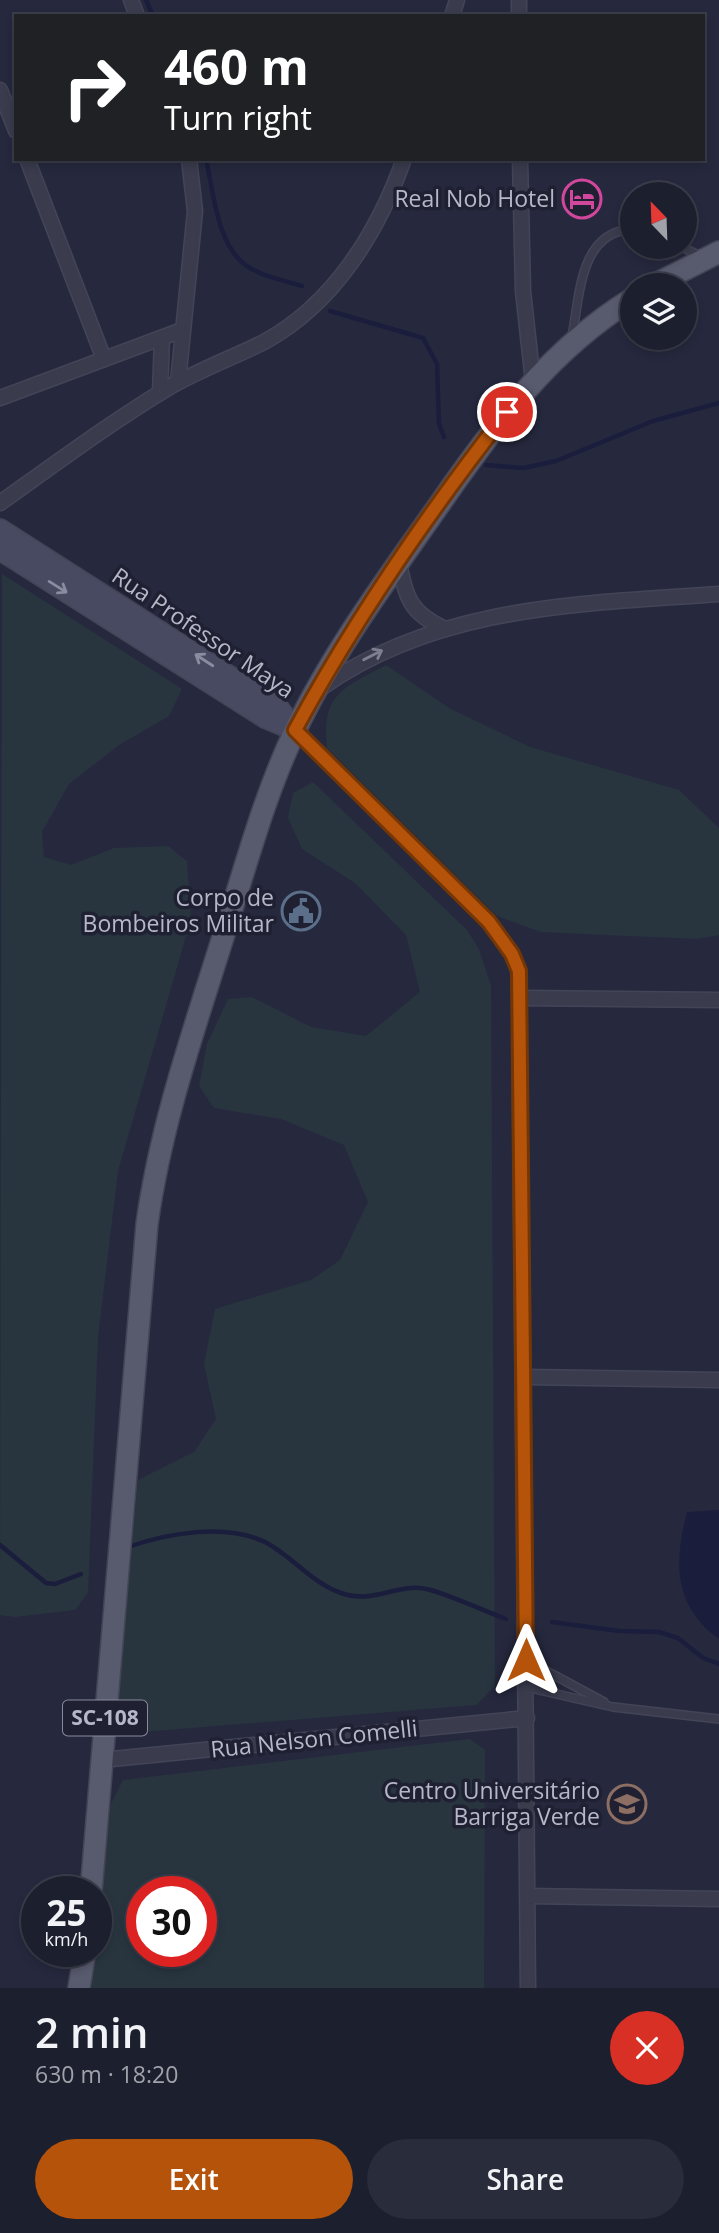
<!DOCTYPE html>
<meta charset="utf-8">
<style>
body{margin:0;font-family:"Open Sans",sans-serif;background:#292c3a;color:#f1f3f6;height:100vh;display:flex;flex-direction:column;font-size:26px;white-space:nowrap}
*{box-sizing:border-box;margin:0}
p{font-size:23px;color:#a0a2aa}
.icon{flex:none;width:38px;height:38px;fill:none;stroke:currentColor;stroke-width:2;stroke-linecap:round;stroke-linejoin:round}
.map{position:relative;height:1988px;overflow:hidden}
.panel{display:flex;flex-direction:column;background:#1c1f2e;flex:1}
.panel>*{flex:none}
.banner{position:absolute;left:14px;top:14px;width:691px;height:147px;border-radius:0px;box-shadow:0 4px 10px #0003,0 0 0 2px #3a3d4a;background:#202124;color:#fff;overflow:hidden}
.needle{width:46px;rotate:337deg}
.fabs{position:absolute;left:620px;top:182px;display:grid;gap:14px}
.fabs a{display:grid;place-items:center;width:77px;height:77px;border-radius:50%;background:#1c1f2e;box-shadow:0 4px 10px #0003,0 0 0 2px #3a3d4a;font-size:35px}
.speed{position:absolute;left:21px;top:1876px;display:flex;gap:14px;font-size:35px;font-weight:700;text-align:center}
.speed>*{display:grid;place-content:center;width:91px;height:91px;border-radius:50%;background:#1c1f2e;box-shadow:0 4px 10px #0003,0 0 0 2px #3a3d4a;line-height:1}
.speed small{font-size:18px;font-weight:400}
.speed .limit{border:10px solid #d22;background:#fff;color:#111}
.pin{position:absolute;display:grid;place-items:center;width:60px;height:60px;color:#fff;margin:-30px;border:4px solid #fff;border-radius:50%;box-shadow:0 2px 7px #0007}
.me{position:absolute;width:77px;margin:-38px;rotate:0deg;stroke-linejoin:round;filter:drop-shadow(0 0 5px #0008)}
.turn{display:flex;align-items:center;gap:24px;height:147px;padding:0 35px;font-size:32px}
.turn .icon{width:91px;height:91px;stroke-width:2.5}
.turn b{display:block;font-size:49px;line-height:60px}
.round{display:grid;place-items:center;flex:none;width:74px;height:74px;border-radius:37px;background:#292c3a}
.overview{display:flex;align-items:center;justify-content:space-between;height:119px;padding:0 35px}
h1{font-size:42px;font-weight:600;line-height:52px}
.action{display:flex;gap:14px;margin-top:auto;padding:14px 35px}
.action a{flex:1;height:80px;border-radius:42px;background:#b45309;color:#fff;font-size:28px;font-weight:600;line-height:80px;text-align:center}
.action a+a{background:#292c3a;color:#f1f3f6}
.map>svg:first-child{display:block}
.green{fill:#28353f;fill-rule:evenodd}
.water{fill:#1a1d3c}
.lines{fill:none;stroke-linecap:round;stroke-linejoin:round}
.stream{stroke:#1a1d3c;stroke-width:4.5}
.service-casing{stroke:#434557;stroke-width:10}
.minor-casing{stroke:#434557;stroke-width:17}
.secondary-casing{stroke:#434557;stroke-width:22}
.primary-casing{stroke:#434557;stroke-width:24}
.service{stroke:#3a3c4e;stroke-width:7}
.minor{stroke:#3a3c4e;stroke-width:14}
.secondary{stroke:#484a61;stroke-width:19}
.primary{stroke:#585a6e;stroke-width:21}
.oneway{stroke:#8a8c9f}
.oneway2{stroke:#7e8092}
.route-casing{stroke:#753606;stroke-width:18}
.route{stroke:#b45309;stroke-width:12}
.labels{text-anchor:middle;stroke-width:7;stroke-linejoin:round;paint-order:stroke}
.shield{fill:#1f2133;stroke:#898b9c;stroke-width:2}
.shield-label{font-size:21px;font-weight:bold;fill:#b6b8c9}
.poi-label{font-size:23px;fill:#b6b8c9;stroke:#1f2133;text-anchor:end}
.street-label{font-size:23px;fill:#b6b8c9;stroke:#1f2133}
</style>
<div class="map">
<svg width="719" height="1988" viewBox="0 0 719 1988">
<rect width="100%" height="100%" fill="#26293e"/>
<g class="green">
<path d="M2 574 182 689 169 716 119 745 69 784 42 832 44 857 71 865 114 848 168 846 187 861 191 919 118 1171 98 1337 88 1593 75 1610 15 1617 0 1615Z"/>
<path d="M386 665 449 708 530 747 679 790 719 828V935L697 939 541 932 497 916 327 748C321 694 343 688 386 665Z"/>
<path d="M313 782 467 930 479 949 491 986 495 1686 476 1705 129 1733 116 1717 138 1480 194 1452 216 1419 204 1364 215 1309 311 1280 340 1260 368 1202 344 1145 281 1119 214 1108 199 1086 207 1044 228 999 252 997 311 1027 366 1036 420 992 406 935 355 883 302 849 288 818 293 793Z"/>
<path d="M470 1739 485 1750 484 1988H91L111 1804 123 1780ZM142 1892H201V1951H142Z"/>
</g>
<path class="water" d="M719 1510V1639C673 1606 674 1562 687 1512Z"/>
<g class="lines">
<g class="stream">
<path d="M146 0 153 16"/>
<path d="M206 159C214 194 217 249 250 268 265 277 286 281 302 286"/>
<path d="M330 311 423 338 437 364 439 424 444 437"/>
<path d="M486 465 523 468 556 461 653 421 719 403"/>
<path d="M0 1545 46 1583 55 1584 81 1574"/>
<path d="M128 1547C168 1533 225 1523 265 1542 292 1556 312 1583 341 1593 372 1604 396 1585 420 1588 438 1589 486 1612 506 1619"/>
<path d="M552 1622 619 1631 659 1632 678 1638 703 1658 719 1664"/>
</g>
<defs>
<g id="service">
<path d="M682 247 700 256"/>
<path d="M572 336C580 297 579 232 632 229"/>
<path d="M526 1660 604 1702"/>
<path d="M526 1687 613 1707 719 1719"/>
</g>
<g id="minor">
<path d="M131 0 137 16"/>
<path d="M519 0V16"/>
<path d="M452 16 457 0"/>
<path d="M0 90 16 131"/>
<path d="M27 159 104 359"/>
<path d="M520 159 523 291 533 382"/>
<path d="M178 382 195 211 189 159"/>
<path d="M160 393 162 338"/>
<path d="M0 398 182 330"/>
<path d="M0 503C55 464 110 423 168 388 199 370 232 358 264 342 334 304 378 232 404 159"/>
<path d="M399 562C406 598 410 613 445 629"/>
<path d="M321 688C438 605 581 604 719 594"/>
<path d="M295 730 489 922 512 954 519 971 528 1988"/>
<path d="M521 998 719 1000"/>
<path d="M525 1377 719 1380"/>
<path d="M102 1760 527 1718"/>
<path d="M528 1896 719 1899"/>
</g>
<g id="secondary">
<path d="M0 529 278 707 295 730"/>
<path d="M0 550 265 718 294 730"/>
</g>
<g id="primary">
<path d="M654 285 719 252"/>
<path d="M91 1892 147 1224C161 1123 194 1030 224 934 246 866 264 796 295 731 333 651 388 578 439 505 493 427 550 349 632 299"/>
<path d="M79 1988 85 1951"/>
</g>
</defs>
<use href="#service" class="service-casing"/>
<use href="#minor" class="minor-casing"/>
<use href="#secondary" class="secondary-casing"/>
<use href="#primary" class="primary-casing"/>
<use href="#service" class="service"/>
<use href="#minor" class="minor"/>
<use href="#secondary" class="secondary"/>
<use href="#primary" class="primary"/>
</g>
<defs><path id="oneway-shaft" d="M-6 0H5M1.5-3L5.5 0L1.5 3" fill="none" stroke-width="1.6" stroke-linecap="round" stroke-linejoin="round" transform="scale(1.75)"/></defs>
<g class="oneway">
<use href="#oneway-shaft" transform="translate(58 587) rotate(32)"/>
<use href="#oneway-shaft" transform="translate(204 660) rotate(-147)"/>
</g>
<use class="oneway2" href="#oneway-shaft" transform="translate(373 655) rotate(-27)"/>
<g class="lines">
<defs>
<path id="route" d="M507 412C429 512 355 619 295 730L489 922 512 954 519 971 526 1660"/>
</defs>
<use href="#route" class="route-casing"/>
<use href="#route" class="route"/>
</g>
<defs>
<symbol id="hotel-ring" viewBox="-11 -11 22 22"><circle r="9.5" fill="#1f2133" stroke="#d1479c" stroke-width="1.5"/><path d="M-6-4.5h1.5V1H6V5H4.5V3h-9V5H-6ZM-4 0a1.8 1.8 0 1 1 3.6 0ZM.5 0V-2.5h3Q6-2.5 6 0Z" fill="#d1479c"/></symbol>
<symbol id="civic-ring" viewBox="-11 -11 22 22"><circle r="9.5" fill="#1f2133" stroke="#5c6f8a" stroke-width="1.5"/><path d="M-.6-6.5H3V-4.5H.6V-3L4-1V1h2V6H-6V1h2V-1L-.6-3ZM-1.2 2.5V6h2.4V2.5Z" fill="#5c6f8a"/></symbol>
<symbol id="university-ring" viewBox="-11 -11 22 22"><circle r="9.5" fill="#1f2133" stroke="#8d6e63" stroke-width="1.5"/><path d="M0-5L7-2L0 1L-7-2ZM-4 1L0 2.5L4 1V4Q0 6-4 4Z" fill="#8d6e63"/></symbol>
</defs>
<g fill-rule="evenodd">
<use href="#hotel-ring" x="560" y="177" width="44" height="44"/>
<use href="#civic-ring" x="279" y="889" width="44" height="44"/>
<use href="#university-ring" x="605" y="1782" width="44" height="44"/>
</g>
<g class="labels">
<rect class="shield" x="63" y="1700.5" width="84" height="35" rx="5"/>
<g class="shield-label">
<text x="105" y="1725">SC-108</text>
</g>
<g class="poi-label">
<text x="555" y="207">Real Nob Hotel</text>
<text x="274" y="906">Corpo de<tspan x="274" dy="26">Bombeiros Militar</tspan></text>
<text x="600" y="1799">Centro Universitário<tspan x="600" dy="26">Barriga Verde</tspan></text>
</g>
<g class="street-label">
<text transform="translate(203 633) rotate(34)" y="8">Rua Professor Maya</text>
<text transform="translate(314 1739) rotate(-6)" y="8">Rua Nelson Comelli</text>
</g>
</g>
</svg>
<div class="fabs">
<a><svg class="needle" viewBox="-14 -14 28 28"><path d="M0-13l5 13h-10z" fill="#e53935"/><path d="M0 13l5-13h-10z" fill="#a0a2aa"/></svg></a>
<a><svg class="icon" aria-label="layers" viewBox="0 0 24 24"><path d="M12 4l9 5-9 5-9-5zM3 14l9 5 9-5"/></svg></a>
</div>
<div class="speed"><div>25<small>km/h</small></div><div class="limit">30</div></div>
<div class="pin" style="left:507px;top:412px;background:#d93025"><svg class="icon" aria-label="arrive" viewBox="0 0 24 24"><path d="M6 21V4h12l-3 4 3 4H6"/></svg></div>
<svg class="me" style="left:526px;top:1660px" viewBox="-20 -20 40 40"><path d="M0-17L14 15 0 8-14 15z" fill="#b45309" stroke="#fff" stroke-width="4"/></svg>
<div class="banner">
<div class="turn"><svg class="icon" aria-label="right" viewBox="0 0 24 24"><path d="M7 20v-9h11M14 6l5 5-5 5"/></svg><div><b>460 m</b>Turn right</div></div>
</div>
</div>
<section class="panel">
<div class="overview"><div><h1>2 min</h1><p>630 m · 18:20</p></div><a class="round" style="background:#d93025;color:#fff"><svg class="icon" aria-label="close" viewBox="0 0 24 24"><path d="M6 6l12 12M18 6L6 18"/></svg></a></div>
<div class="action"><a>Exit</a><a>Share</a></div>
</section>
